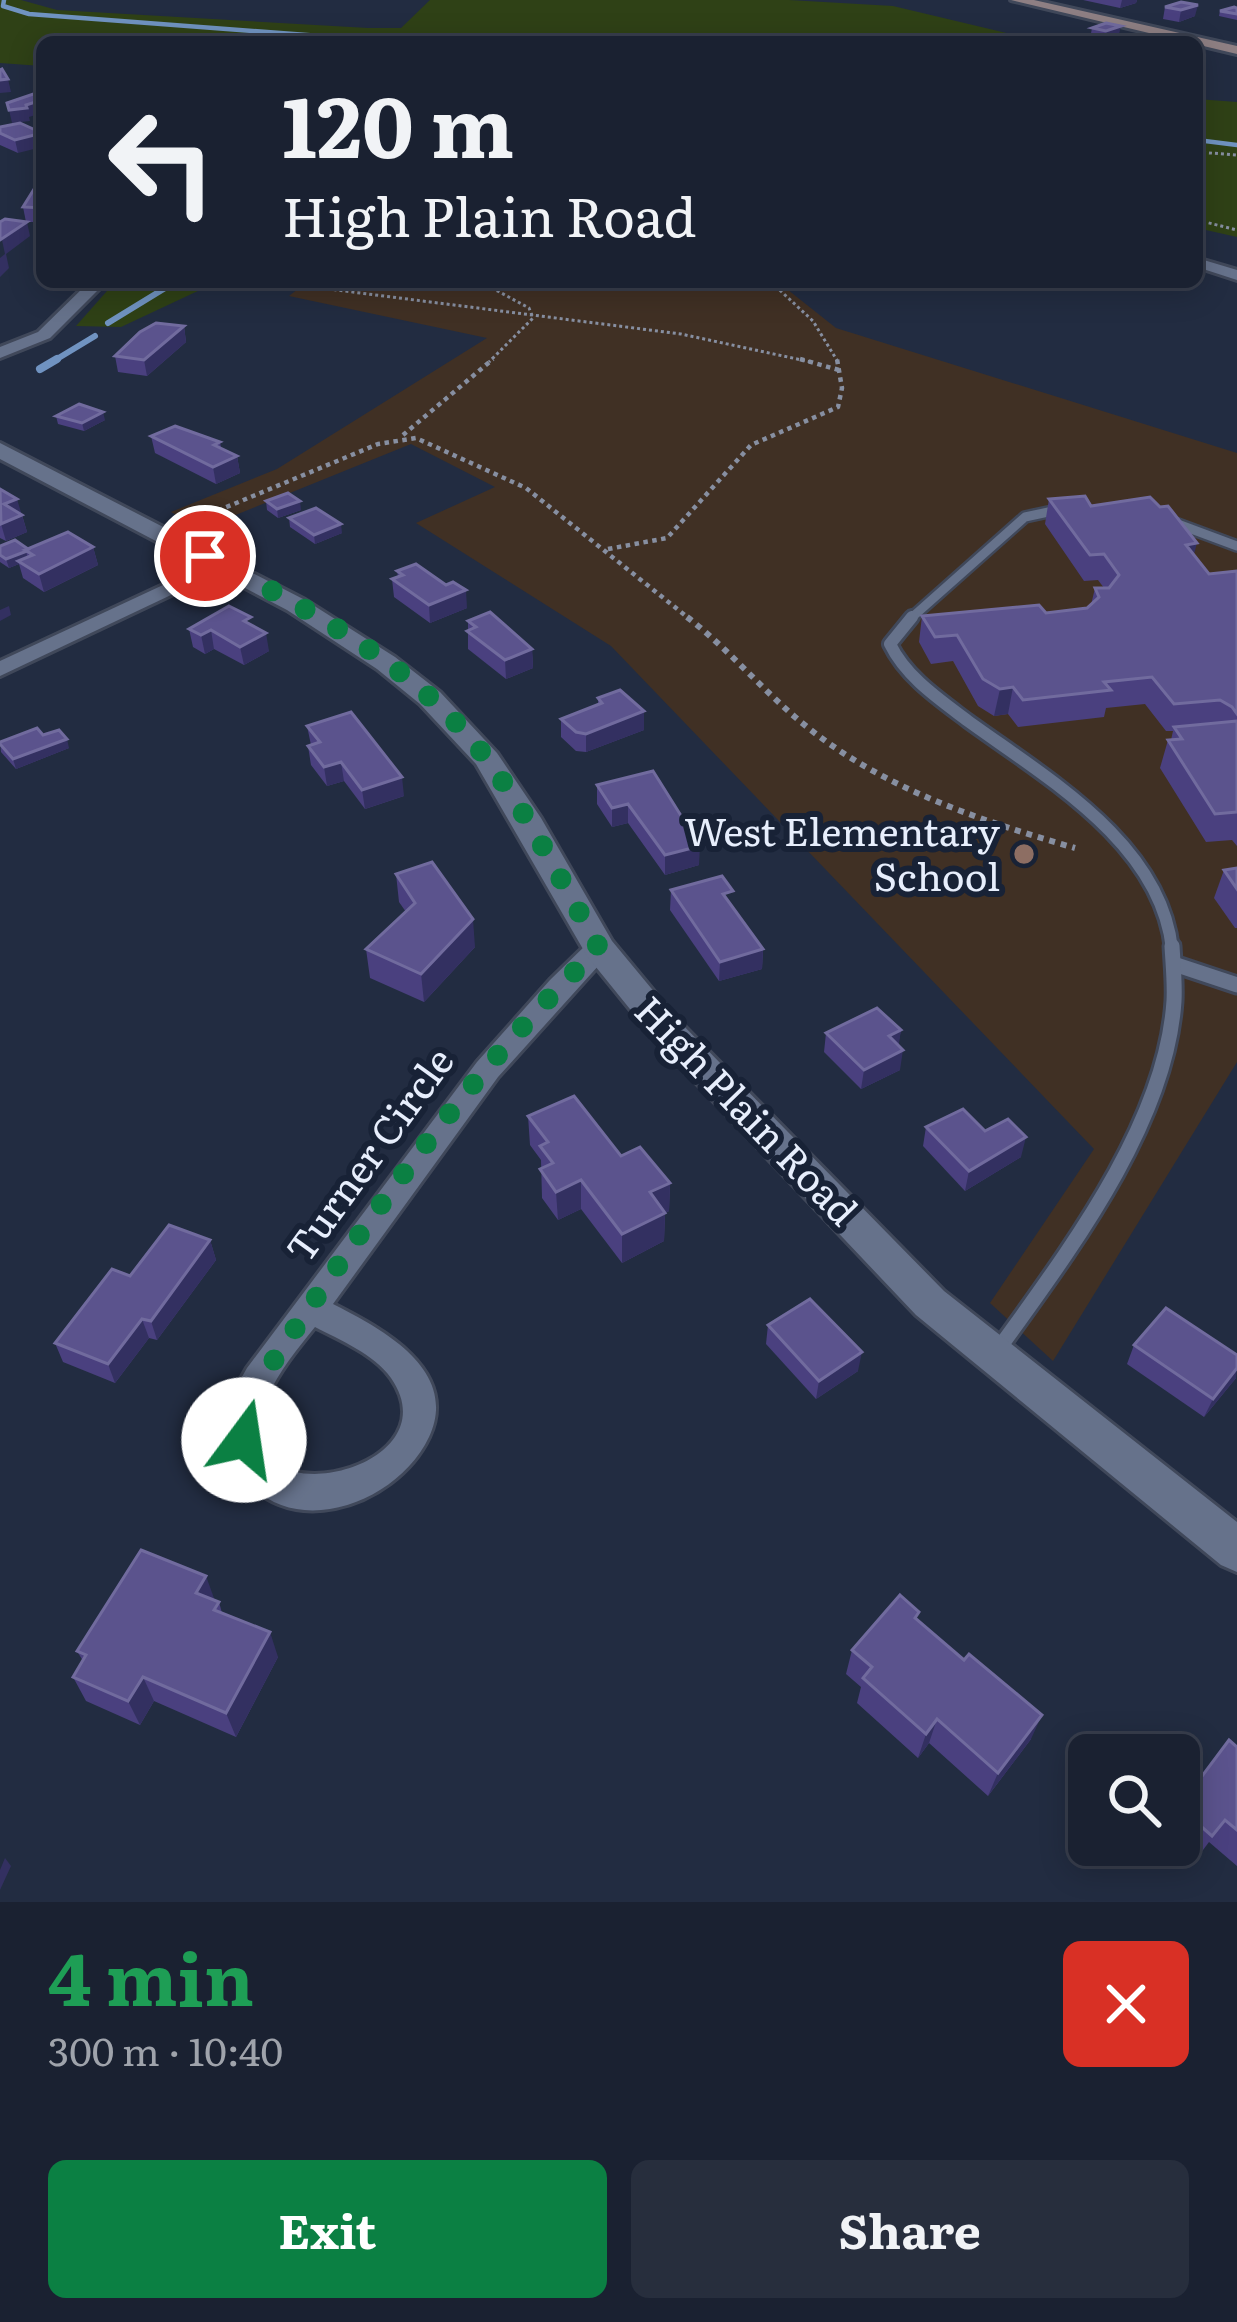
<!DOCTYPE html>
<meta charset="utf-8">
<style>
body{margin:0;font-family:Literata,serif;background:#272e3d;color:#f1f3f6;height:100vh;display:flex;flex-direction:column;font-size:45px;white-space:nowrap}
*{box-sizing:border-box;margin:0}
p{font-size:39px;color:#9fa3ab}
.icon{flex:none;width:66px;height:66px;fill:none;stroke:currentColor;stroke-width:2;stroke-linecap:round;stroke-linejoin:round}
.map{position:relative;height:1902px;overflow:hidden}
.panel{display:flex;flex-direction:column;background:#1a2131;flex:1}
.panel>*{flex:none}
.guide{position:absolute;left:36px;top:36px;width:1167px;height:252px;border-radius:18px;box-shadow:0 6px 30px #0003,0 0 0 3px #383e4d;background:#1a2131;color:#f1f3f6;overflow:hidden}
.tools{position:absolute;left:1068px;top:1734px;display:grid;gap:24px}
.tools a{display:grid;place-items:center;width:132px;height:132px;border-radius:18px;background:#1a2131;box-shadow:0 6px 30px #0003,0 0 0 3px #383e4d;font-size:60px}
.pin{position:absolute;display:grid;place-items:center;width:102px;height:102px;color:#fff;margin:-51px;border:6px solid #fff;border-radius:50%;box-shadow:0 3px 12px #0007}
.me{position:absolute;width:132px;margin:-66px;rotate:14deg;stroke-linejoin:round;filter:drop-shadow(0 0 9px #0008)}
.turn{display:flex;align-items:center;gap:42px;height:252px;padding:0 48px;font-size:54px}
.turn .icon{width:156px;height:156px;stroke-width:2.5}
.turn b{display:block;font-size:84px;line-height:102px}
.round{display:grid;place-items:center;flex:none;width:126px;height:126px;border-radius:18px;background:#272e3d}
.overview{display:flex;align-items:center;justify-content:space-between;height:204px;padding:0 48px}
h1{font-size:72px;font-weight:700;line-height:90px;color:#1e9e55}
.cta{display:flex;gap:24px;margin-top:auto;padding:24px 48px}
.cta a{flex:1;height:138px;border-radius:18px;background:#0b8043;color:#fff;font-size:48px;font-weight:700;line-height:138px;text-align:center}
.cta a+a{background:#272e3d;color:#f1f3f6}
.map>svg:first-child{display:block}
.education{fill:#403024}
.green{fill:#2f4116}
.lines{fill:none;stroke-linecap:round;stroke-linejoin:round}
.stream-far2{stroke:#7093c1;stroke-width:4.5}
.stream-far1{stroke:#7093c1;stroke-width:6}
.stream{stroke:#7093c1;stroke-width:8}
.service-far2-casing{stroke:#40485a;stroke-width:14}
.service-far1-casing{stroke:#40485a;stroke-width:18}
.service-casing{stroke:#40485a;stroke-width:21}
.minor-casing{stroke:#40485a;stroke-width:6}
.tertiary-casing{stroke:#40485a;stroke-width:6}
.secondary-casing{stroke:#40485a;stroke-width:6}
.path-far2{stroke:#878fa1;stroke-width:3;stroke-dasharray:3 3;stroke-linecap:butt}
.path-far1{stroke:#878fa1;stroke-width:4.5;stroke-dasharray:4.5 4.5;stroke-linecap:butt}
.path{stroke:#878fa1;stroke-width:6;stroke-dasharray:6 6;stroke-linecap:butt}
.service-far2{stroke:#66728b;stroke-width:9}
.service-far1{stroke:#66728b;stroke-width:12}
.service{stroke:#66728b;stroke-width:15}
.minor{fill:#66728b;fill-rule:evenodd}
.tertiary{fill:#66728b;fill-rule:evenodd}
.secondary{fill:#8e7f83;fill-rule:evenodd}
.wall{fill:#4a407f}
.shaded-wall{fill:#333061}
.building{fill:#5b538d;stroke:#716b9e;stroke-width:3}
.route{stroke:#0b8043;stroke-width:21;stroke-dasharray:0 37.8}
.education-dot{fill:#8d6e63;stroke:#182236;stroke-width:4.5}
.labels{text-anchor:middle;stroke-width:12;stroke-linejoin:round;paint-order:stroke}
.poi-label{font-size:39px;fill:#e7eefc;stroke:#182236;text-anchor:end}
.street-label{font-size:39px;fill:#e7eefc;stroke:#182236}
</style>
<div class="map">
<svg width="1237" height="1902" viewBox="0 0 1237 1902">
<rect width="100%" height="100%" fill="#222c41"/>
<path class="education" d="M307 282H778L836 328 1237 453V1062L1053 1361 990 1303 1094 1149 611 646 416 523 495 487 411 444 201 529 171 512 277 469 487 338 289 296Z"/>
<g class="green">
<path d="M0 0H21L57 10 368 28H401L430 0H789L893 6 1044 42H42V66L0 63Z"/>
<path d="M1197 99 1237 102V237L1197 228Z"/>
<path d="M115 282H217L121 327 76 326Z"/>
</g>
<g class="lines">
<g class="stream-far2">
<path d="M4 0 3 6 29 14 400 42"/>
<path d="M450 42 504 38 568 42"/>
<path d="M611 42H747"/>
<path d="M1197 140 1237 145"/>
</g>
<g class="stream-far1">
<path d="M108 323 175 282"/>
<path d="M52 362 95 336"/>
</g>
<path class="stream" d="M40 369 57 359"/>
<defs>
<g id="service-far2">
<path d="M1167 520 1237 546"/>
<path d="M909 620 1025 517 1062 509"/>
</g>
<path id="service-far1" d="M912 617 890 644C906 677 939 699 968 721 1045 777 1161 843 1172 949"/>
<g id="service">
<path d="M1177 965 1237 985"/>
<path d="M995 1354C1065 1256 1166 1126 1174 1001 1175 983 1173 964 1172 946"/>
</g>
<g id="minor">
<path d="M1197 258 1237 270V280L1197 267Z"/>
<path d="M89 282H106L50 338 0 358V347L38 332Z"/>
<path d="M221 558 231 564 228 568 0 676V661Z"/>
<path d="M599 939 612 948 609 954 498 1077 333 1304C382 1329 460 1370 429 1437 395 1509 277 1546 236 1463 229 1449 224 1435 226 1419 228 1401 238 1384 247 1368L477 1062 550 980 589 942ZM315 1327C340 1340 374 1354 391 1378 459 1476 212 1525 268 1396 279 1371 298 1348 315 1327Z"/>
</g>
<path id="tertiary" d="M0 443 305 600 395 657 440 692 497 753 541 818 612 941 675 1017 944 1291 1237 1522V1572L1221 1565 916 1315 651 1035 587 956 476 764 420 704 377 669 287 610 0 459Z"/>
<path id="secondary" d="M1011 0H1034L1237 46V54Z"/>
</defs>
<use href="#service-far2" class="service-far2-casing"/>
<use href="#service-far1" class="service-far1-casing"/>
<use href="#service" class="service-casing"/>
<use href="#minor" class="minor-casing"/>
<use href="#tertiary" class="tertiary-casing"/>
<use href="#secondary" class="secondary-casing"/>
<g class="path-far2">
<path d="M1197 152 1237 155"/>
<path d="M1197 220 1237 230"/>
<path d="M274 282 681 334 811 362"/>
<path d="M481 282 529 308 533 318 489 362"/>
<path d="M771 282 813 321 838 362"/>
<path d="M119 283 157 282"/>
</g>
<g class="path-far1">
<path d="M800 359 839 370"/>
<path d="M403 435 493 359"/>
<path d="M193 521 378 444 416 438 526 488 691 620"/>
<path d="M608 549 667 538 751 445 838 407 842 388 837 359"/>
</g>
<path class="path" d="M687 617C726 647 758 685 795 717 875 786 975 819 1075 848"/>
<use href="#service-far2" class="service-far2"/>
<use href="#service-far1" class="service-far1"/>
<use href="#service" class="service"/>
<use href="#minor" class="minor"/>
<use href="#tertiary" class="tertiary"/>
<use href="#secondary" class="secondary"/>
</g>
<g class="wall">
<path d="M1083 0H1137L1136 3 1120 8Z"/>
<path d="M1181 2 1195 16 1179 22 1163 19 1165 7Z"/>
<path d="M1237 8V20L1219 16 1220 11Z"/>
<path d="M1106 23 1118 38 1106 42 1090 39 1092 28Z"/>
<path d="M20 123 18 153 0 145V127Z"/>
<path d="M42 186V222H26L23 207Z"/>
<path d="M184 326 186 342 147 376 118 372 115 356Z"/>
<path d="M56 416 105 420 84 431 58 424Z"/>
<path d="M151 436 220 442 221 448 237 456 240 473 216 484 155 453Z"/>
<path d="M0 489 22 515 27 532 6 541 0 538Z"/>
<path d="M1049 499 1091 506 1194 555 1209 574 1237 571V846L1232 840 1206 842 1160 768 1168 740H1171L1173 731H1166L1145 704 1106 708 1104 717 1018 727 1008 714 994 716 978 706 953 661 931 664 919 642 922 616 1046 613 1087 608 1091 605 1095 588H1104L1098 580 1084 581 1045 524Z"/>
<path d="M266 501 301 510 278 518 267 510Z"/>
<path d="M289 518 342 533 315 544 290 527Z"/>
<path d="M0 546 28 549 93 547 98 565 44 592 23 578 19 564 9 568 0 562Z"/>
<path d="M397 571 467 608 430 623 394 597 392 579 398 577Z"/>
<path d="M468 621 532 649 533 668 506 679 468 649Z"/>
<path d="M252 626 269 651 244 665 214 649 205 654 193 647 189 629Z"/>
<path d="M598 698 644 711V730L586 752 576 751 561 737V719L598 705Z"/>
<path d="M307 726 404 796 365 809 344 781 327 786 311 765 308 746 311 745Z"/>
<path d="M43 735 69 748 16 769 1 752 0 742Z"/>
<path d="M653 771 699 865 665 875 628 823 612 827 597 804V785Z"/>
<path d="M1237 868V928H1235L1214 898 1224 870Z"/>
<path d="M396 874 475 947 424 1002 370 978 366 949 406 912 399 902Z"/>
<path d="M671 890 732 905 763 949 762 969 719 981 670 910Z"/>
<path d="M901 1030 898 1045 900 1070 861 1089 824 1052 826 1033Z"/>
<path d="M528 1116 621 1156 670 1183 669 1211 665 1213 664 1241 622 1263 581 1209 558 1220 542 1198 541 1160 530 1145Z"/>
<path d="M926 1127 985 1131 1021 1157 965 1191 923 1146Z"/>
<path d="M210 1240 216 1260 157 1340 149 1338 115 1383 63 1362 55 1343 130 1276Z"/>
<path d="M768 1325 858 1371 816 1399 766 1344Z"/>
<path d="M1134 1345 1236 1378 1204 1417 1127 1364Z"/>
<path d="M215 1601 219 1602 222 1613 278 1657 236 1737 154 1701 140 1725 86 1701 73 1677 83 1661 77 1651Z"/>
<path d="M917 1620 1031 1739 988 1796 929 1743 918 1758 857 1703 861 1687 846 1674 852 1650Z"/>
<path d="M1229 1740 1237 1747V1866L1209 1842 1197 1858 1179 1842V1808Z"/>
</g>
<g class="shaded-wall">
<path d="M1122 0H1137L1136 3 1120 8Z"/>
<path d="M1198 5 1195 16 1179 22 1181 10Z"/>
<path d="M1121 26 1118 38 1104 42 1106 31Z"/>
<path d="M8 79 11 92 0 93V80Z"/>
<path d="M42 100V113L29 117 30 121 12 123 9 110Z"/>
<path d="M42 133V147L18 153 15 140Z"/>
<path d="M27 222 30 236 6 254 9 268 0 277V258L5 254 2 240Z"/>
<path d="M184 326 186 342 147 376 144 360Z"/>
<path d="M103 412 105 420 84 431 82 423Z"/>
<path d="M237 456 240 473 216 484 213 467Z"/>
<path d="M17 499 27 532 6 541 1 524 4 504Z"/>
<path d="M300 501 301 510 278 518 277 509Z"/>
<path d="M341 524 342 533 315 544 314 535Z"/>
<path d="M1197 543 1190 569 1186 545Z"/>
<path d="M93 547 98 565 44 592 39 574Z"/>
<path d="M26 551 28 560 18 561 19 564 9 568 6 559Z"/>
<path d="M466 590 467 608 430 623 429 605Z"/>
<path d="M9 606 11 615 0 621V610Z"/>
<path d="M211 630 214 649 205 654 201 635Z"/>
<path d="M266 633 269 651 244 665 240 647Z"/>
<path d="M532 649 533 668 506 679 505 660Z"/>
<path d="M1013 687 1008 714 994 716 1000 689Z"/>
<path d="M644 711V730L586 752V734Z"/>
<path d="M67 739 69 748 16 769 13 759Z"/>
<path d="M341 762 344 781 327 786 324 767Z"/>
<path d="M402 777 404 796 365 809 362 790Z"/>
<path d="M628 804V823L612 827V808Z"/>
<path d="M700 846 699 865 665 875V855Z"/>
<path d="M473 919 475 947 424 1002 421 974Z"/>
<path d="M763 949 762 969 719 981 720 962Z"/>
<path d="M901 1030 898 1050 889 1036Z"/>
<path d="M903 1050 900 1070 861 1089 864 1070Z"/>
<path d="M1026 1137 1021 1157 965 1191 969 1171Z"/>
<path d="M581 1180V1209L558 1220 556 1192Z"/>
<path d="M670 1183 669 1211 649 1221 650 1192Z"/>
<path d="M665 1213 664 1241 622 1263V1234Z"/>
<path d="M210 1240 216 1260 157 1340 151 1321Z"/>
<path d="M142 1319 149 1338 115 1383 108 1364Z"/>
<path d="M862 1352 858 1371 816 1399 819 1381Z"/>
<path d="M1237 1368 1236 1378 1204 1417 1213 1399Z"/>
<path d="M206 1576 215 1601 196 1593Z"/>
<path d="M270 1632 278 1657 236 1737 226 1713Z"/>
<path d="M143 1677 154 1701 140 1725 128 1701Z"/>
<path d="M1042 1715 1031 1739 988 1796 998 1773Z"/>
<path d="M937 1719 929 1743 918 1758 926 1734Z"/>
<path d="M5 1858 11 1866 0 1890V1870Z"/>
</g>
<g class="building">
<path d="M1181 2 1198 5 1181 10 1165 7Z"/>
<path d="M1234 7 1237 8V14L1220 11Z"/>
<path d="M1106 23 1121 26 1106 31 1092 28Z"/>
<path d="M1162 35 1180 39 1174 42H1165L1151 39Z"/>
<path d="M2 69 8 79 0 80V70Z"/>
<path d="M42 91V100L26 105 27 108 9 110 7 103Z"/>
<path d="M20 123 42 133 15 140 0 133V127Z"/>
<path d="M36 186H42V208L23 207Z"/>
<path d="M5 219 27 222 0 240V222Z"/>
<path d="M156 323 184 326 144 360 115 356 140 332Z"/>
<path d="M79 404 103 412 82 423 56 416Z"/>
<path d="M175 426 220 442 214 445 237 456 213 467 151 436Z"/>
<path d="M0 489 17 499 4 504 22 515 1 524Z"/>
<path d="M288 493 300 501 277 509 266 501Z"/>
<path d="M1085 496 1091 506 1150 497 1160 507 1168 506 1197 543 1186 545 1209 574 1237 571V714L1232 707 1220 700 1174 704 1152 677 1104 682 1111 690 1023 700 1013 687 1000 689 983 679 957 635 935 637 922 616 1039 605 1046 613 1087 608 1099 597 1095 588H1109L1119 575 1104 554 1090 555 1049 499Z"/>
<path d="M316 508 341 524 314 535 289 518Z"/>
<path d="M68 532 93 547 39 574 18 561 33 555 25 550Z"/>
<path d="M15 540 28 549 25 550 27 551 6 559 0 555V546Z"/>
<path d="M416 564 446 585 453 582 466 590 429 605 392 579 403 575 397 571Z"/>
<path d="M229 606 251 617 244 621 266 633 240 647 211 630 201 635 189 629Z"/>
<path d="M490 612 532 649 505 660 467 631 476 627 468 621Z"/>
<path d="M620 690 644 711 586 734 576 732 561 719 602 703 598 698Z"/>
<path d="M351 712 402 777 362 790 341 762 324 767 308 746 320 742 307 726Z"/>
<path d="M1237 721V812L1215 814 1168 740 1182 739 1174 727Z"/>
<path d="M37 728 43 735 59 730 67 739 13 759 0 744V742Z"/>
<path d="M653 771 700 846 665 855 628 804 612 808 597 785Z"/>
<path d="M432 862 473 919 421 974 366 949 415 903 396 874Z"/>
<path d="M1237 868V889L1224 870Z"/>
<path d="M722 876 733 891 723 894 763 949 720 962 671 890Z"/>
<path d="M877 1008 901 1030 889 1036 903 1050 864 1070 826 1033Z"/>
<path d="M574 1096 621 1156 640 1147 670 1183 650 1192 665 1213 622 1234 581 1180 556 1192 540 1169 553 1163 540 1146 548 1142 528 1116Z"/>
<path d="M963 1109 985 1131 1008 1119 1026 1137 969 1171 926 1127Z"/>
<path d="M169 1225 210 1240 151 1321 142 1319 108 1364 55 1343 112 1269 130 1276Z"/>
<path d="M810 1299 862 1352 819 1381 768 1325Z"/>
<path d="M1166 1308 1237 1355V1368L1213 1399 1134 1345Z"/>
<path d="M141 1550 206 1576 196 1593 219 1602 214 1610 270 1632 226 1713 143 1677 128 1701 73 1677 86 1655 77 1651Z"/>
<path d="M900 1595 919 1612 915 1618 964 1660 969 1654 1042 1715 998 1773 937 1719 926 1734 863 1678 872 1667 852 1650Z"/>
<path d="M1229 1740 1237 1747V1830L1225 1820 1212 1836 1179 1807Z"/>
</g>
<g class="lines">
<path class="route" d="M205 556C306 607 417 666 486 758 530 817 563 884 599 948 463 1077 356 1237 252 1393L243 1424 244 1440"/>
</g>
<circle class="education-dot" cx="1024" cy="854" r="12"/>
<g class="labels">
<g class="poi-label">
<text x="1000" y="846">West Elementary<tspan x="1000" dy="45">School</tspan></text>
</g>
<g class="street-label">
<text transform="translate(746 1111) rotate(46)" y="14">High Plain Road</text>
<text transform="translate(370 1155) rotate(-54)" y="14">Turner Circle</text>
</g>
</g>
</svg>
<div class="tools">
<a><svg class="icon" aria-label="search" viewBox="0 0 24 24"><circle cx="10" cy="10" r="6"/><path d="M15 15l6 6"/></svg></a>
</div>
<div class="pin" style="left:205px;top:556px;background:#d93025"><svg class="icon" aria-label="arrive" viewBox="0 0 24 24"><path d="M6 21V4h12l-3 4 3 4H6"/></svg></div>
<svg class="me" style="left:244px;top:1440px" viewBox="-20 -20 40 40"><circle r="19" fill="#fff"/><path d="M0-13L10 11 0 6-10 11z" fill="#0b8043"/></svg>
<div class="guide">
<div class="turn"><svg class="icon" aria-label="left" viewBox="0 0 24 24"><path d="M17 20v-9H6M10 6l-5 5 5 5"/></svg><div><b>120 m</b>High Plain Road</div></div>
</div>
</div>
<section class="panel">
<div class="overview"><div><h1>4 min</h1><p>300 m · 10:40</p></div><a class="round" style="background:#d93025;color:#fff"><svg class="icon" aria-label="close" viewBox="0 0 24 24"><path d="M6 6l12 12M18 6L6 18"/></svg></a></div>
<div class="cta"><a>Exit</a><a>Share</a></div>
</section>
